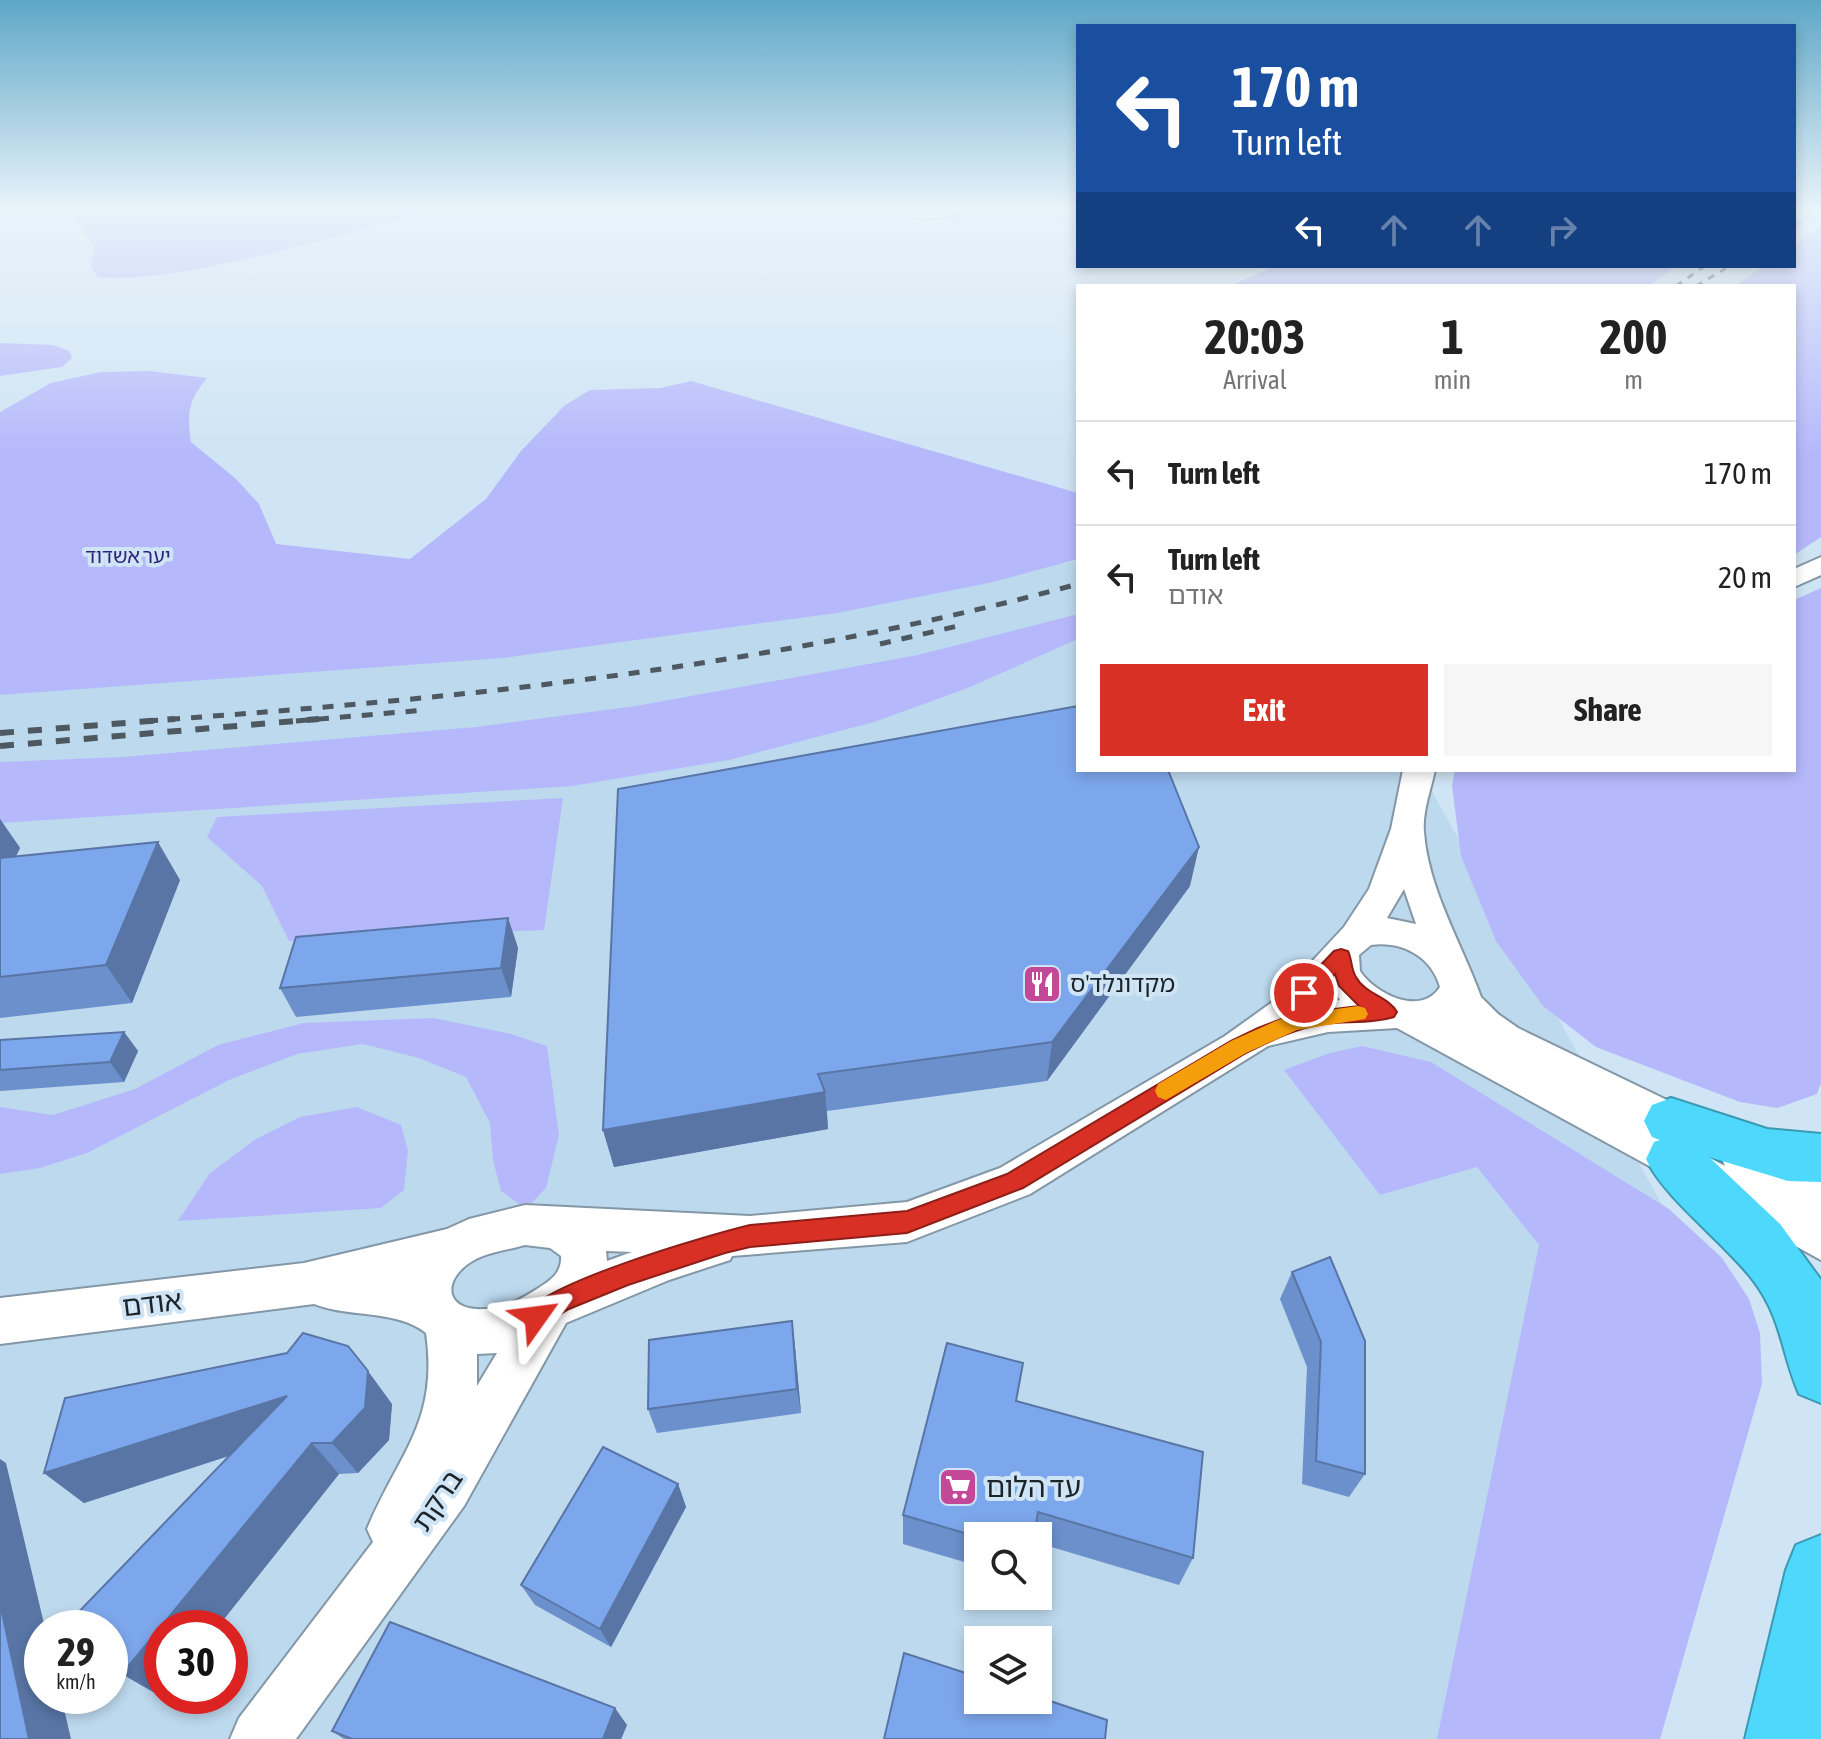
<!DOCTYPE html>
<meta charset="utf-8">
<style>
body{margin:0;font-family:"Asap Condensed","Noto Sans Hebrew",sans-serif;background:#f6f6f6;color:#222;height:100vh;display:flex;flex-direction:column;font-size:30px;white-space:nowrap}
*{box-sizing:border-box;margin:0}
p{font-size:26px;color:#767676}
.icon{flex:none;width:44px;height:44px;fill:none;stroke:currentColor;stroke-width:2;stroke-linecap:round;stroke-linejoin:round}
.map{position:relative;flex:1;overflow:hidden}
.side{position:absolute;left:1076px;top:284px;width:720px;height:488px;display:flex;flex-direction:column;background:#fff;border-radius:0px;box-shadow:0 4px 12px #0003}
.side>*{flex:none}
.top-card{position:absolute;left:1076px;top:24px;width:720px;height:244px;border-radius:0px;box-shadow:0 4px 12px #0003;background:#1a4fa0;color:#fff;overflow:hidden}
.buttons{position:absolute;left:964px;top:1522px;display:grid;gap:16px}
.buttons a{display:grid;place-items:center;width:88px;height:88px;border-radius:0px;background:#fff;box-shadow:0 4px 12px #0003;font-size:40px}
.speed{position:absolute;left:24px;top:1610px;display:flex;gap:16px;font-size:40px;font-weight:700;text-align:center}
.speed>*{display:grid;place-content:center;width:104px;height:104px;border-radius:50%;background:#fff;box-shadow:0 4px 12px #0003;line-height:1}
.speed small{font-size:20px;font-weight:400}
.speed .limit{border:12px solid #d22;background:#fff;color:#111}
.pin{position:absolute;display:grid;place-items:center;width:68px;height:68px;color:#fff;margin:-34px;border:4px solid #fff;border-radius:50%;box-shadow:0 2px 8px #0007}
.me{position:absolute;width:88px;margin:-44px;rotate:59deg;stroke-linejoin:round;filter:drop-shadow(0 0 6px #0008)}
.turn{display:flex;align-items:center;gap:28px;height:168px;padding:0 24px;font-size:36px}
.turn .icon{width:104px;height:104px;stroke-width:2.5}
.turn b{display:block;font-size:56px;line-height:68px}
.lanes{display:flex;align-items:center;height:76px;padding:0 24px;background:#0003;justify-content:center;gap:40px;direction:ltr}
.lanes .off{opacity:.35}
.eta{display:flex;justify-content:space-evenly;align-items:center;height:136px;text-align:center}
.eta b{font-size:48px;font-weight:700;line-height:56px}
.primary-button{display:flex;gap:16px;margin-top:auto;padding:16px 24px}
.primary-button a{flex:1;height:92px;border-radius:0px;background:#d93025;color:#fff;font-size:32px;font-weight:700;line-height:92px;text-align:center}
.primary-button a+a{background:#f6f6f6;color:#222}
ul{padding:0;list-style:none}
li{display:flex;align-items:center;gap:24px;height:104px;padding:0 24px;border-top:2px solid #e0e0e0}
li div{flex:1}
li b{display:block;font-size:30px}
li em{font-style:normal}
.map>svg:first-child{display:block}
.built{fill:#bdd9ee;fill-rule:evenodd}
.green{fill:#b5b9fb}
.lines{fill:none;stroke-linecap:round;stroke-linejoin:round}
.street-casing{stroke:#8397a6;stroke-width:4}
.highway-casing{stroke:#3c99b2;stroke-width:4}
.street{fill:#fff;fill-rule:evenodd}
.highway{fill:#4ed8fb;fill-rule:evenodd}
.rail-far2{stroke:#4d5861;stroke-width:3;stroke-dasharray:7 7;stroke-linecap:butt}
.rail-far1{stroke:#4d5861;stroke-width:5;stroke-dasharray:11 11;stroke-linecap:butt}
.rail{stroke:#4d5861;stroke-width:6;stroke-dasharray:14 14;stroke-linecap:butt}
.wall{fill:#6c90cb}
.shaded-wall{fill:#5875a5}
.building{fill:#7da7ec;stroke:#5875a5;stroke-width:2}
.route{fill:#d93025;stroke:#8d1f18;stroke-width:2}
.slow{fill:#f59e0b}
.labels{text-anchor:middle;stroke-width:8;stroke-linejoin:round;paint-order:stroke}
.far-park-label{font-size:20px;fill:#2e237a;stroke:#cfe4f4}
.poi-label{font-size:24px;fill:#1c242a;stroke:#cfe4f4;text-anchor:start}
.near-street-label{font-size:28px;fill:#1c242a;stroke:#cfe4f4}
.near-poi-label{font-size:28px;fill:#1c242a;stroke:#cfe4f4;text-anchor:start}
</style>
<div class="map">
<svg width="1821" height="1739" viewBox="0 0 1821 1739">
<rect width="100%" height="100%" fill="#cfe4f4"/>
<path class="built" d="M1078 561V770H1420L1762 1384 1589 1739H0V672ZM978 1536H1038V1596H978ZM42 1628H110V1696H42ZM162 1628H230V1696H162ZM978 1640H1038V1700H978Z"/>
<g class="green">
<path d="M73 210H424C365 230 305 245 245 259 197 269 147 281 98 277L90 267 95 248 74 217Z"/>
<path d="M1821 227V537L1794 555V286H1735L1764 266H1794V245Z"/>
<path d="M1274 266H1677L1648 286H1230Z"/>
<path d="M0 343 53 345 69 351 72 358 62 367 0 376Z"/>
<path d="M150 371 207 378C188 401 187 412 191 442L236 479 259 504 276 544 410 559 486 499 521 451 564 406 590 390 661 388 691 381 1078 493V559L989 583 837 613 503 658 0 695V412L51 383 101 372Z"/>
<path d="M1821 588V1083L1817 1094 1777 1108 1740 1102 1596 1047 1543 1006 1496 941 1461 856 1452 786 1455 770H1794V600Z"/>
<path d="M1078 614V639L968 688 874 722 729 760 572 786 0 823V762L123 757 476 727 636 706 918 655Z"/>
<path d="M563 798 544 930 289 941 262 886 207 837 217 817Z"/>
<path d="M434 1018 511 1034 547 1046 559 1135 546 1188 526 1209 501 1191 493 1160 490 1123 466 1077 419 1058 363 1044 297 1054 229 1080 87 1153 40 1168 0 1174V1107L53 1115 135 1089 218 1045 304 1023Z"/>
<path d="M1362 1046 1431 1062 1669 1209 1722 1258 1749 1299 1760 1333 1762 1384 1660 1739H1437L1539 1245 1477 1167 1380 1195 1284 1070 1330 1053Z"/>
<path d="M357 1107 401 1125 408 1151 404 1190 381 1208 178 1221 210 1173 256 1139 300 1117Z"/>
</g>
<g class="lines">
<defs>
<g id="street">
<path d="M908 210H966C954 218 916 222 905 214Z"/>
<path d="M1821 557V575L1794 587V569Z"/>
<path d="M1403 770H1435C1431 789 1422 813 1424 832 1428 889 1462 944 1481 997L1498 1014 1518 1028 1704 1118 1710 1131 1704 1144 1691 1148 1725 1166 1722 1159 1728 1146 1743 1141 1821 1178V1260L1397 1028 1328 1032 1268 1046 1030 1194 907 1242 732 1256 730 1260 669 1280 566 1323 464 1506 296 1739H230L239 1718 373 1542 367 1529C398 1454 439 1422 426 1333 396 1309 348 1318 314 1304L0 1344V1298L304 1263 447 1229 469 1219 525 1205 750 1216 907 1202 1000 1168 1225 1036 1278 998 1344 927 1369 889 1391 829ZM1404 889 1416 924 1387 918ZM1371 945C1402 941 1431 956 1440 987 1421 1017 1375 994 1360 971L1359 955ZM1332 989 1340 1000 1319 1003ZM525 1245 550 1248 561 1256C562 1273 551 1280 537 1289 521 1299 506 1308 485 1309 439 1312 442 1272 483 1256 496 1251 511 1249 525 1245ZM606 1251 632 1252 607 1261ZM497 1353 477 1386V1354Z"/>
</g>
<g id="highway">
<path d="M1671 1098 1767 1129 1821 1134V1182L1788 1181 1709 1157 1780 1224 1821 1280V1403L1799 1394C1781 1352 1782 1318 1753 1280 1723 1241 1665 1199 1646 1159L1654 1142 1660 1140 1652 1137 1644 1121 1652 1105Z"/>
<path d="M1821 1535V1739H1745L1786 1570 1796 1545Z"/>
</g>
</defs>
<use href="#street" class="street-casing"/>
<use href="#highway" class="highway-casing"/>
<use href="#street" class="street"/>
<use href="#highway" class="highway"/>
<g class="rail-far2">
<path d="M1794 226 1816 210"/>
<path d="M1676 286 1705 266"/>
<path d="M1696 286 1730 266"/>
</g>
<g class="rail-far1">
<path d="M880 644 962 625"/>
<path d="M147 721C466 698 769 668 1078 584"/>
<path d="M296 721 425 710"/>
</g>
<g class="rail">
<path d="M0 733 175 719"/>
<path d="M0 746 319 719"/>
</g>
</g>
<g class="wall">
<path d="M0 819 20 848 16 856 180 880 132 1003 0 1018Z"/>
<path d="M1190 886 1047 1081 827 1111 828 1129 614 1167 603 1130Z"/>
<path d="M508 918 518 948 511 997 296 1017 280 988Z"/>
<path d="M124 1032 138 1051 124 1082 0 1091V1040Z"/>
<path d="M1330 1257 1365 1474 1349 1497 1302 1484 1307 1367 1280 1299 1292 1272Z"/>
<path d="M792 1321 795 1347 801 1413 657 1433 648 1409Z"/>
<path d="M1017 1401 1193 1558 1179 1585 1038 1543V1536H978V1566L903 1544V1515Z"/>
<path d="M392 1404 389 1440 358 1473 339 1474 162 1697 122 1674 229 1456 84 1503 44 1473Z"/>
<path d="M678 1484 686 1507 611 1647 535 1605 521 1585Z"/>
<path d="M627 1725 621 1739H344L332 1731Z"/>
</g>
<g class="shaded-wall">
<path d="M0 819 20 848 0 889Z"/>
<path d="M158 842 180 880 132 1003 106 965Z"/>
<path d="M1199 847 1190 886 1047 1081 1052 1042Z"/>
<path d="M508 918 518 948 511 997 501 968Z"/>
<path d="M124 1032 138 1051 124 1082 110 1062Z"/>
<path d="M825 1092 828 1129 614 1167 603 1130Z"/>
<path d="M792 1321 795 1347 801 1413 797 1389Z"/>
<path d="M368 1371 392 1404 389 1440 358 1473 332 1443Z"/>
<path d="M287 1396 314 1428 84 1503 44 1473Z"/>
<path d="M312 1443 339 1474 217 1628H162V1696H163L162 1697 122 1674Z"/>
<path d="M0 1459 6 1463 45 1628H42V1696H61L71 1739H29L0 1603Z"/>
<path d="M678 1484 686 1507 611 1647 600 1629Z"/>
<path d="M615 1708 627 1725 621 1739H603Z"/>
</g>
<g class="building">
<path d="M1078 706V770H1168L1199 847 1052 1042 818 1074 825 1092 603 1130 618 789Z"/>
<path d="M158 842 106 965 0 977V858Z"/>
<path d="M508 918 501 968 280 988 296 937Z"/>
<path d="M124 1032 110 1062 0 1070V1040Z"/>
<path d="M1330 1257 1365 1341V1474L1316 1461 1321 1342 1292 1272Z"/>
<path d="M792 1321 797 1389 648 1409 649 1340Z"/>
<path d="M303 1333 348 1346 368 1371 365 1408 332 1443H312L122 1674 110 1663V1628H75L69 1622 287 1396 44 1473 65 1398 287 1353Z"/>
<path d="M947 1343 1023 1363 1016 1401 1203 1452 1193 1558 1038 1512 1034 1536H978V1537L903 1515Z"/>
<path d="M603 1447 678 1484 600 1629 521 1585Z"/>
<path d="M0 1603 29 1739H0Z"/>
<path d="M390 1622 615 1708 603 1739H352L332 1731Z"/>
<path d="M904 1653 978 1677V1700H1038V1697L1107 1720 1105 1739H884Z"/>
</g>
<linearGradient id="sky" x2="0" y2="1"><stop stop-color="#5ea7c7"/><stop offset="0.46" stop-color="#e9f3fa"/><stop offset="1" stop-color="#e9f3fa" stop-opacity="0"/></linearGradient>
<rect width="1821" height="454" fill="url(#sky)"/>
<path class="route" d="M1341 949 1348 951C1352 959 1351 970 1356 977 1365 994 1389 997 1397 1012L1394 1017C1372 1024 1347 1021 1324 1024 1296 1028 1271 1041 1246 1053L1023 1188 907 1233 750 1247 725 1253 628 1285 569 1309 536 1329 527 1326 523 1317C538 1284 709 1235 750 1225L907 1211 1007 1174 1231 1041 1258 1028 1294 1014 1359 1006 1339 986 1335 974C1324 985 1314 1004 1297 999L1294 993 1334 951Z"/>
<path class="slow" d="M1358 1006 1365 1008 1368 1014 1365 1019 1297 1030 1246 1053 1166 1100 1158 1097 1155 1091 1158 1084 1231 1041 1287 1016Z"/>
<defs>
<symbol id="restaurant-square" viewBox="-11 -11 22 22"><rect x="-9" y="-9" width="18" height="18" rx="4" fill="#c34898" stroke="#cfe4f4"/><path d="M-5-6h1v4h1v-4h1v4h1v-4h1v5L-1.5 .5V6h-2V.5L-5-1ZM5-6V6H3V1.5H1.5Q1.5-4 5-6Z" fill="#fff"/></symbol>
<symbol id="supermarket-square" viewBox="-11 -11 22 22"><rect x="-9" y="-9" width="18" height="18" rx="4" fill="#c34898" stroke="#cfe4f4"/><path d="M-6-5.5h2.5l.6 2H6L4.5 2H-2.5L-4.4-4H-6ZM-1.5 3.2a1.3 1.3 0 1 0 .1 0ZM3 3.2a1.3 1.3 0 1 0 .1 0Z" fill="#fff"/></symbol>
</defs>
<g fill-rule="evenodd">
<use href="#restaurant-square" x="1020" y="962" width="44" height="44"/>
<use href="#supermarket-square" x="936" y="1465" width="44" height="44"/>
</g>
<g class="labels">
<g class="far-park-label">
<text x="128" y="563">יער אשדוד</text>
</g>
<g class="poi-label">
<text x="1070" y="992">מקדונלד'ס</text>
</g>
<g class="near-street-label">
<text transform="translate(152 1303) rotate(-7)" y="10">אודם</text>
<text transform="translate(437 1500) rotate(-56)" y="10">ברקת</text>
</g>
<g class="near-poi-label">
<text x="986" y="1497">עד הלום</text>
</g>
</g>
</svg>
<div class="buttons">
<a><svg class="icon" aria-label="search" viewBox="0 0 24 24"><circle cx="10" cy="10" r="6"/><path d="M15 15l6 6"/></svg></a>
<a><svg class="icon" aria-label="layers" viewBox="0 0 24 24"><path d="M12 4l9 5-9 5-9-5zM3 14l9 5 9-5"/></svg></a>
</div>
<div class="speed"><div>29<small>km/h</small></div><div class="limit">30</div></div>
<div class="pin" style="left:1304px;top:993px;background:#d93025"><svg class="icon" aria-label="arrive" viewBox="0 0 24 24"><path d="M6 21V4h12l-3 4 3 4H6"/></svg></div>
<svg class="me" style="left:536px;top:1317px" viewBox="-20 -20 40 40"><path d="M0-17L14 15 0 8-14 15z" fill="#d93025" stroke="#fff" stroke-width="4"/></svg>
<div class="top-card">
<div class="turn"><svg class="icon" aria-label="left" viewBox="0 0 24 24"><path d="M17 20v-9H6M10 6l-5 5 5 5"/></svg><div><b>170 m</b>Turn left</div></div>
<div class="lanes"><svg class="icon" aria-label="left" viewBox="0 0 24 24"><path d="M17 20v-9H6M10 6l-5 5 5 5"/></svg><svg class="icon off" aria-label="ahead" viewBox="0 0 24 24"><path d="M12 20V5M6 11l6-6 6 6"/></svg><svg class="icon off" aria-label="ahead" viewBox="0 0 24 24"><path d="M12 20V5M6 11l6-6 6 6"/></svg><svg class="icon off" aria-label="right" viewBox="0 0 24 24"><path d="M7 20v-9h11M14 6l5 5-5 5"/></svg></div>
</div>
<section class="side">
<div class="eta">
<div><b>20:03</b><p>Arrival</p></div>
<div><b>1</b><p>min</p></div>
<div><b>200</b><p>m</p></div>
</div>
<ul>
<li><svg class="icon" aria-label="left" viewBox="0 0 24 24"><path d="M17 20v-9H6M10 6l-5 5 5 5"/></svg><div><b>Turn left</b></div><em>170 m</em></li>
<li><svg class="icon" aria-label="left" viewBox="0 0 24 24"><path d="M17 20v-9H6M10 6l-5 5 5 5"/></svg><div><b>Turn left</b><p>אודם</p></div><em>20 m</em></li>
</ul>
<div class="primary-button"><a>Exit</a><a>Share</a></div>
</section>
</div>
